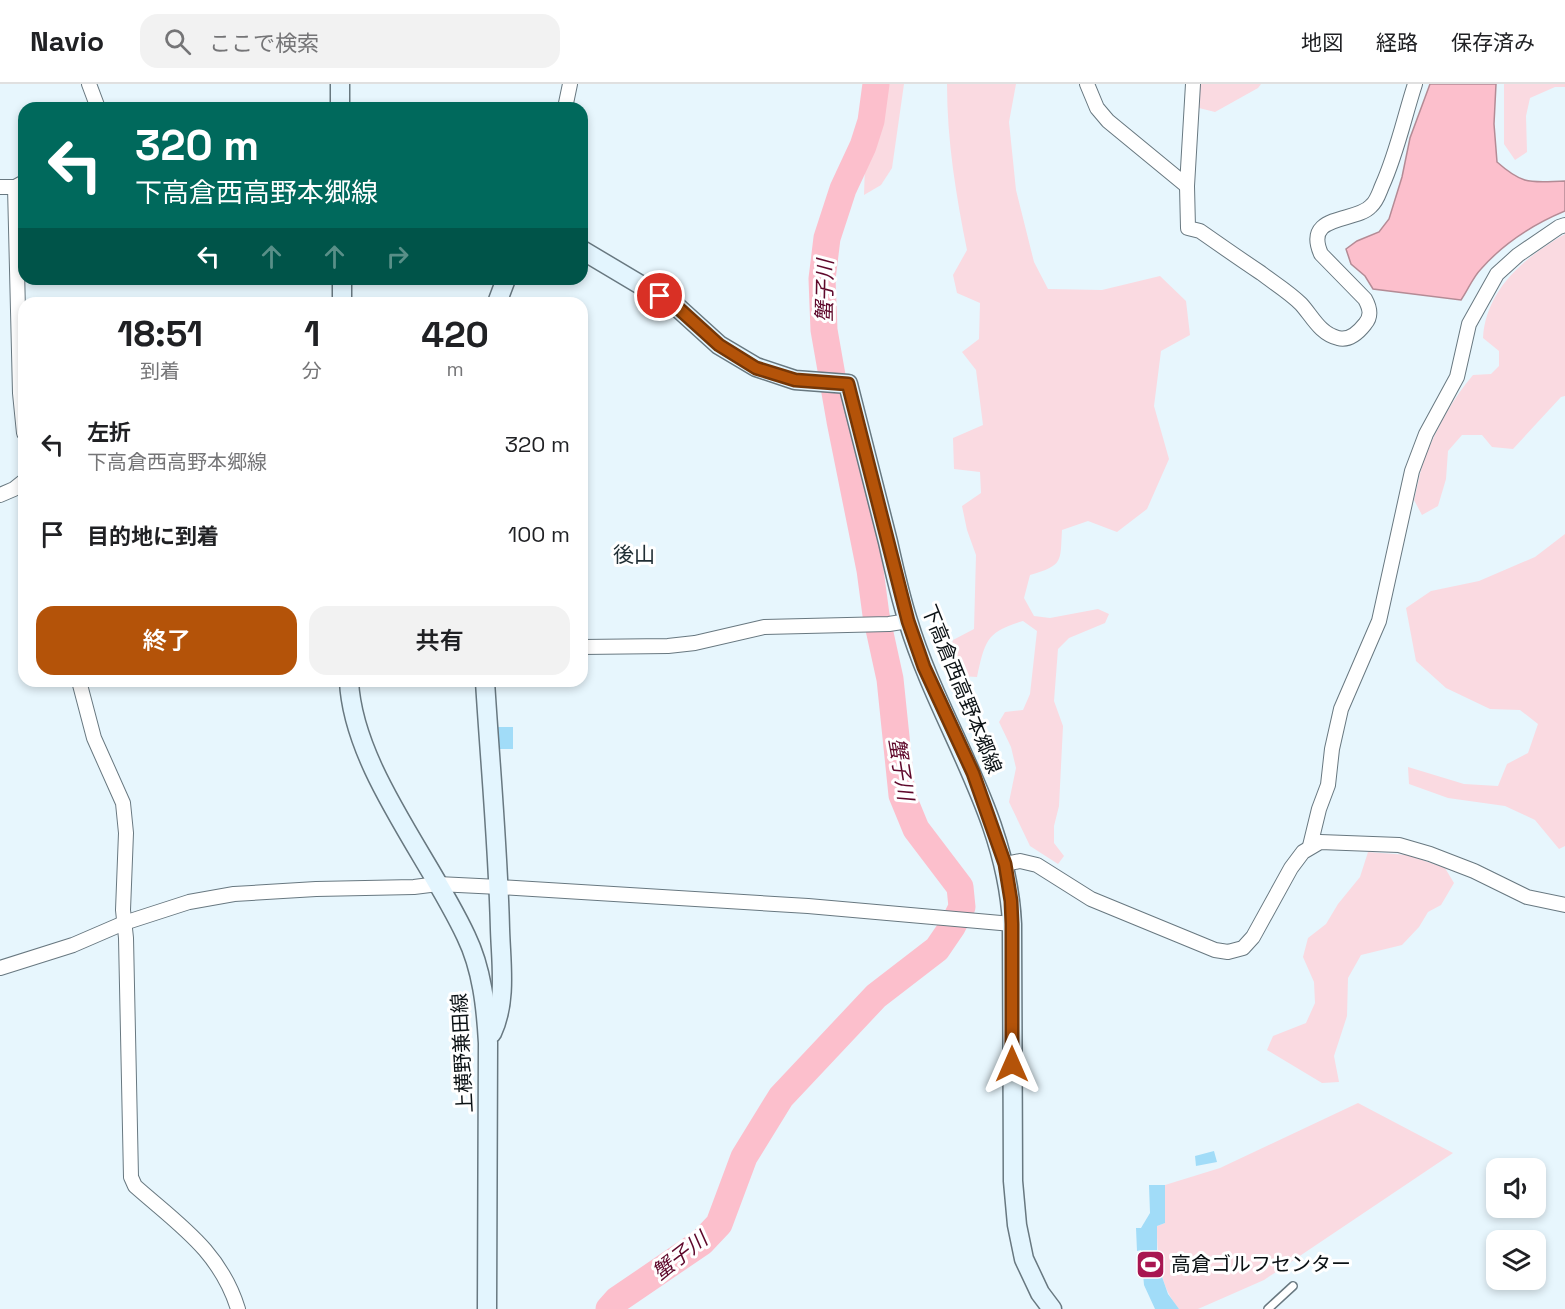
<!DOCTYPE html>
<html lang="ja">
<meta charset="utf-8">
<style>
body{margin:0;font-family:"Space Grotesk","Noto Sans JP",sans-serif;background:#f2f2f2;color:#202124;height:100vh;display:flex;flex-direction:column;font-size:22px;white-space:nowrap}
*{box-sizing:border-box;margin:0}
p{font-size:20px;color:#757577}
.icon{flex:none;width:33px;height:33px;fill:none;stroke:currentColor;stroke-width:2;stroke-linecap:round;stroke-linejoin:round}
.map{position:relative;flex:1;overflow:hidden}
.sheet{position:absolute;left:18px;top:213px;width:570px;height:390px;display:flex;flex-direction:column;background:#fff;border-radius:18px;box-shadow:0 3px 9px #0003}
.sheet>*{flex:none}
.guide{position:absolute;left:18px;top:18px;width:570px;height:183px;border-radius:18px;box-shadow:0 3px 9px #0003;background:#00695c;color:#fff;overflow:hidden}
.fabs{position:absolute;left:1486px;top:1074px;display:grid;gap:12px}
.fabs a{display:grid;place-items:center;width:60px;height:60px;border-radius:12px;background:#fff;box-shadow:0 3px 9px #0003;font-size:30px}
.pin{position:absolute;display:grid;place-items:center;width:51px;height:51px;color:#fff;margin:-26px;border:3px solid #fff;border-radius:50%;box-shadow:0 2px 6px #0007}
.me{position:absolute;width:66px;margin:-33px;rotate:0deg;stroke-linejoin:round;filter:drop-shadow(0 0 4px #0008)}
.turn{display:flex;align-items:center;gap:21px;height:126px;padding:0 18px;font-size:27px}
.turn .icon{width:78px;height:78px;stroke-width:2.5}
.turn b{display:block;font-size:42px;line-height:51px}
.lanes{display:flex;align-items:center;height:57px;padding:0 18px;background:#0003;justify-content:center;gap:30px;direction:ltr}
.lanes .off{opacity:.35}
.eta{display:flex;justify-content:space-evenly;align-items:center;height:102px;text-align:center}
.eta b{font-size:36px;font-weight:600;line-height:42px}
.primary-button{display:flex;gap:12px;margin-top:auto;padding:12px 18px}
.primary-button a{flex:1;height:69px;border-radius:18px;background:#b45309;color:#fff;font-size:24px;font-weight:600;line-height:69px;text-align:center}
.primary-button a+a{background:#f2f2f2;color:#202124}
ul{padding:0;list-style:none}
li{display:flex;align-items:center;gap:18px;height:90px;padding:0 18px}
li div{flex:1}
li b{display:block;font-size:22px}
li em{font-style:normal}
header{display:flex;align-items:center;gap:36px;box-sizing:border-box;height:84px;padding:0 30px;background:#fff;border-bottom:2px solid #e0e0e0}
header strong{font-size:28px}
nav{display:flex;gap:33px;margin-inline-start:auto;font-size:21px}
.search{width:420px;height:54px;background:#f2f2f2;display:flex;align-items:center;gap:15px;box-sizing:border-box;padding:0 21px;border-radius:18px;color:#757577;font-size:22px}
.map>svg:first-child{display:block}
.green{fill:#fadae1}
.water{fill:#fcbfcc;stroke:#b48b95;stroke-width:1.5}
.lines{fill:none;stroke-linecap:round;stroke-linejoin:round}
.river{stroke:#fcbfcc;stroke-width:27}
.building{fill:#a1dcf8}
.lane-casing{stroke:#687880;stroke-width:10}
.street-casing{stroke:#687880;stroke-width:16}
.secondary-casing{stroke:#687880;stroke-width:21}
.lane{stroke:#fff;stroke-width:7}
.street{stroke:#fff;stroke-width:14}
.secondary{stroke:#e3f5fe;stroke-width:18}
.route-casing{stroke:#753606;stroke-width:15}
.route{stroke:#b45309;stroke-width:10}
.labels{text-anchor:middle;stroke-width:6;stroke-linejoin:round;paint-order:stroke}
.street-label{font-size:20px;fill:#0b1114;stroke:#fff}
.poi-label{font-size:20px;fill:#0b1114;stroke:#fff;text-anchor:start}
.water-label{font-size:21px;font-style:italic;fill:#5f082b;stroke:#fff}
.neighbourhood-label{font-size:21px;fill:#202e34;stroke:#fff}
</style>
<header>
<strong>Navio</strong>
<div class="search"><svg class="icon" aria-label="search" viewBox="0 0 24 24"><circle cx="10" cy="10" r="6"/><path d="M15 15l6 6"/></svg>ここで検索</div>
<nav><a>地図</a><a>経路</a><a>保存済み</a></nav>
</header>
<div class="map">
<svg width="1565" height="1225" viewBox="0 0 1565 1225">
<rect width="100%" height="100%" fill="#e7f6fd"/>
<g class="green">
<path d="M885 0H904L892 84 881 101 864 111 865 80Z"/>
<path d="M947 0H1016L1009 38 1016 106 1034 178 1048 205 1102 206 1160 192 1186 217 1190 251 1161 267 1154 322 1169 375 1147 425 1117 448 1088 437 1062 446C1060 478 1064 481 1030 491L1024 514 1034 532 1050 534 1098 525 1109 530 1105 539 1069 554 1058 565 1054 617 1063 642 1059 722 1054 742V759L1064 772 1058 780 1030 762 1009 718 1016 684 1011 663 999 638 1005 628 1023 626 1030 610 1037 547 1023 537C986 548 985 557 977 593L961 592 947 573 953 556 974 545 976 471 967 446 962 422 981 409 980 388 954 385 953 354 983 341 976 286 962 268 979 255 980 219 957 209 953 191 967 166C956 111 947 57 947 0Z"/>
<path d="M1200 0H1261L1258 4 1215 28 1199 24Z"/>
<path d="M1504 0H1565V3H1555L1530 14 1526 32 1527 68 1515 76 1504 60Z"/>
<path d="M1565 150V312L1561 313 1513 365 1492 363 1482 351H1462L1448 367 1446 395 1438 422 1422 431 1414 416C1418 401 1420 385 1426 371 1437 344 1453 314 1473 291L1491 290 1499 282V267L1483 254C1486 205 1525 173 1565 150Z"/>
<path d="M1565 450V762L1559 765 1535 736 1505 722 1448 714 1409 700 1408 683 1464 700 1498 702 1507 680 1528 669 1538 640 1520 626 1490 625 1446 604 1416 577 1406 524 1431 507 1479 497 1535 473Z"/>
<path d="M1368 768 1408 771 1445 784 1454 799 1441 821 1428 828 1419 843 1402 861 1361 871 1348 894 1347 932 1334 972 1339 998 1322 999 1267 966 1273 952 1306 939 1315 919 1314 898 1303 873 1308 854 1326 840 1338 820 1360 793Z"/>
<path d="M1358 1019 1453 1069 1264 1196 1198 1225H1179C1159 1202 1157 1171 1157 1142L1165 1139V1101L1220 1084Z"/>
</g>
<path class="water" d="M1430 0H1496L1494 40 1497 78C1524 102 1531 98 1565 97V127C1534 140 1503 160 1481 185 1473 193 1468 206 1461 216L1373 205 1365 192 1351 180 1346 165 1357 157 1379 148 1389 135 1402 93 1410 54Z"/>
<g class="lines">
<path class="river" d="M609 1225 617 1216 702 1158 719 1140 744 1073 781 1013 876 912 937 865 952 843 962 823 960 803 916 745 902 711 890 595 876 531 870 486 840 337 824 246 822 195 827 154 843 105 863 62 871 37 876 0"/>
</g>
<g class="building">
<rect x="496" y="643" width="17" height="22"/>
<path d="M1214 1067 1217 1078 1196 1082 1195 1072Z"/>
<path d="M1149 1101H1165V1139L1157 1142V1167L1161 1190 1168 1210 1179 1225H1155L1144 1201 1141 1166 1137 1167 1136 1144H1141L1150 1129Z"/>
</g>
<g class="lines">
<defs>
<path id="lane" d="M1268 1225 1293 1202"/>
<g id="street">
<path d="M89 0 98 24"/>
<path d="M1087 0 1097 24 1108 37 1187 102"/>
<path d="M1193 0 1187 102 1188 144 1200 147C1220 161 1240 175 1261 189 1274 199 1289 208 1301 220 1312 232 1320 250 1338 254 1349 257 1358 249 1365 240 1372 232 1370 224 1365 215L1321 170C1303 129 1356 139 1371 122 1377 117 1379 109 1382 102 1397 69 1404 34 1415 0"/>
<path d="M565 24 570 0"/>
<path d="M0 103H15L24 98"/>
<path d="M15 103 20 309 24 349"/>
<path d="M0 411 14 405 24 397"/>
<path d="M582 563 668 562 695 559 764 543 889 540 908 537"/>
<path d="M79 597 94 654 123 719 126 749 123 826 126 854 131 1093 135 1102C179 1141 220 1167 238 1225"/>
<path d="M1310 762 1319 725 1328 701 1332 665 1341 625 1379 537 1412 387 1426 350 1457 293 1469 240 1497 190 1518 171 1559 143 1565 141"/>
<path d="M1005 780 1020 777 1037 781 1091 815 1215 866 1228 868 1243 864 1253 853 1291 784 1303 768 1320 758 1399 761 1430 770 1474 787 1527 813 1565 821"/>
<path d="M0 884 73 861 124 839 189 818 234 810 316 805 414 803 438 800 499 803 808 822 1012 840"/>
</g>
<g id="secondary">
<path d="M340 0V24"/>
<path d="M582 166 676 222 719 261 756 283 795 296 848 300C861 353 875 405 888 458 894 485 900 512 908 537 939 640 1007 730 1012 840L1013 1097 1017 1141 1024 1175 1040 1209 1052 1225"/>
<path d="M342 195V219"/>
<path d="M497 219 506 195"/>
<path d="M349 597C353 683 430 774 466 852 482 885 486 923 488 959L487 1225"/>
<path d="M485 597C490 679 498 762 500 845 501 879 507 917 492 949"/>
</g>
</defs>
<use href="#lane" class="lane-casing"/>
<use href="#street" class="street-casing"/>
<use href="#secondary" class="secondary-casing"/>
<use href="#lane" class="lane"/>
<use href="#street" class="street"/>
<use href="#secondary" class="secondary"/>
</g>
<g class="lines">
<defs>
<path id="route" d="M660 212 676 222 719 261 756 284 795 296 848 300 908 537 924 583 973 689 1005 780 1011 817 1012 840V980"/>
</defs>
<use href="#route" class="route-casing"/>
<use href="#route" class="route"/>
</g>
<defs>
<symbol id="stadium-square" viewBox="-11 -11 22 22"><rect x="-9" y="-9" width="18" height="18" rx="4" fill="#a81651" stroke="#fff"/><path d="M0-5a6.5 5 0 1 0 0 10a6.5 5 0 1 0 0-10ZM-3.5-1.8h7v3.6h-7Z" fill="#fff"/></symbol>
</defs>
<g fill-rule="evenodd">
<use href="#stadium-square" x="1134" y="1164" width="33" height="33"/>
</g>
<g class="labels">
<g class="street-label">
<text transform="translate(962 605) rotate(68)" y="7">下高倉西高野本郷線</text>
<text transform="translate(462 969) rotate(-93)" y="7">上横野兼田線</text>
</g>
<g class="poi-label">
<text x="1171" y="1187">高倉ゴルフセンター</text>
</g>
<g class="water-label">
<text transform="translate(825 207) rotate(-89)" y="7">蟹子川</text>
<text transform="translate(901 685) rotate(81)" y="7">蟹子川</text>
<text transform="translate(680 1172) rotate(-38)" y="7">蟹子川</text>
</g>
<g class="neighbourhood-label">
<text x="634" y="478">後山</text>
</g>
</g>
</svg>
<div class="fabs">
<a><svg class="icon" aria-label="sound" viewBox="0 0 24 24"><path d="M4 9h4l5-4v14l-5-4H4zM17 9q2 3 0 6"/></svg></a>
<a><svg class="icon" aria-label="layers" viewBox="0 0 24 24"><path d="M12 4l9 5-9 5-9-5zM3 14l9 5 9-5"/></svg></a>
</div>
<div class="pin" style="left:660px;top:212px;background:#d93025"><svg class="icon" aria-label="arrive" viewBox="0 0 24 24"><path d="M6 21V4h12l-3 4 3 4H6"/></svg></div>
<svg class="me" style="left:1012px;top:980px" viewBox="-20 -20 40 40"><path d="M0-17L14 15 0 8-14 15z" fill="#b45309" stroke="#fff" stroke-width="4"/></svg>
<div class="guide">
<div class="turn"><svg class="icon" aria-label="left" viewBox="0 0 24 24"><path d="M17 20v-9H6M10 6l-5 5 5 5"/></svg><div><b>320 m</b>下高倉西高野本郷線</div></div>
<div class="lanes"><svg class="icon" aria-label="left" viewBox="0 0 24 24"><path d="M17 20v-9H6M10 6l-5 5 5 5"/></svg><svg class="icon off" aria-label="ahead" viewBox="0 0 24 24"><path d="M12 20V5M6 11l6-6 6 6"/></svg><svg class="icon off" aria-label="ahead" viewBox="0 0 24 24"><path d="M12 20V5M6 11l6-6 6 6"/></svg><svg class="icon off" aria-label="right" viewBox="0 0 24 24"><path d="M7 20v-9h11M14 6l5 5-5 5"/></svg></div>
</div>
<section class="sheet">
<div class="eta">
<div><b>18:51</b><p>到着</p></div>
<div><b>1</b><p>分</p></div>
<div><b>420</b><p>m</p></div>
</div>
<ul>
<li><svg class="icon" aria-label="left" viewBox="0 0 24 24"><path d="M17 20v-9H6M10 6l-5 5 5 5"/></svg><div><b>左折</b><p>下高倉西高野本郷線</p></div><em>320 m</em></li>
<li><svg class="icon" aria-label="arrive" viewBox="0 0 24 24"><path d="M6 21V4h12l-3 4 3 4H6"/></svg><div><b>目的地に到着</b></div><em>100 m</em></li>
</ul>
<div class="primary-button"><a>終了</a><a>共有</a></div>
</section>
</div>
